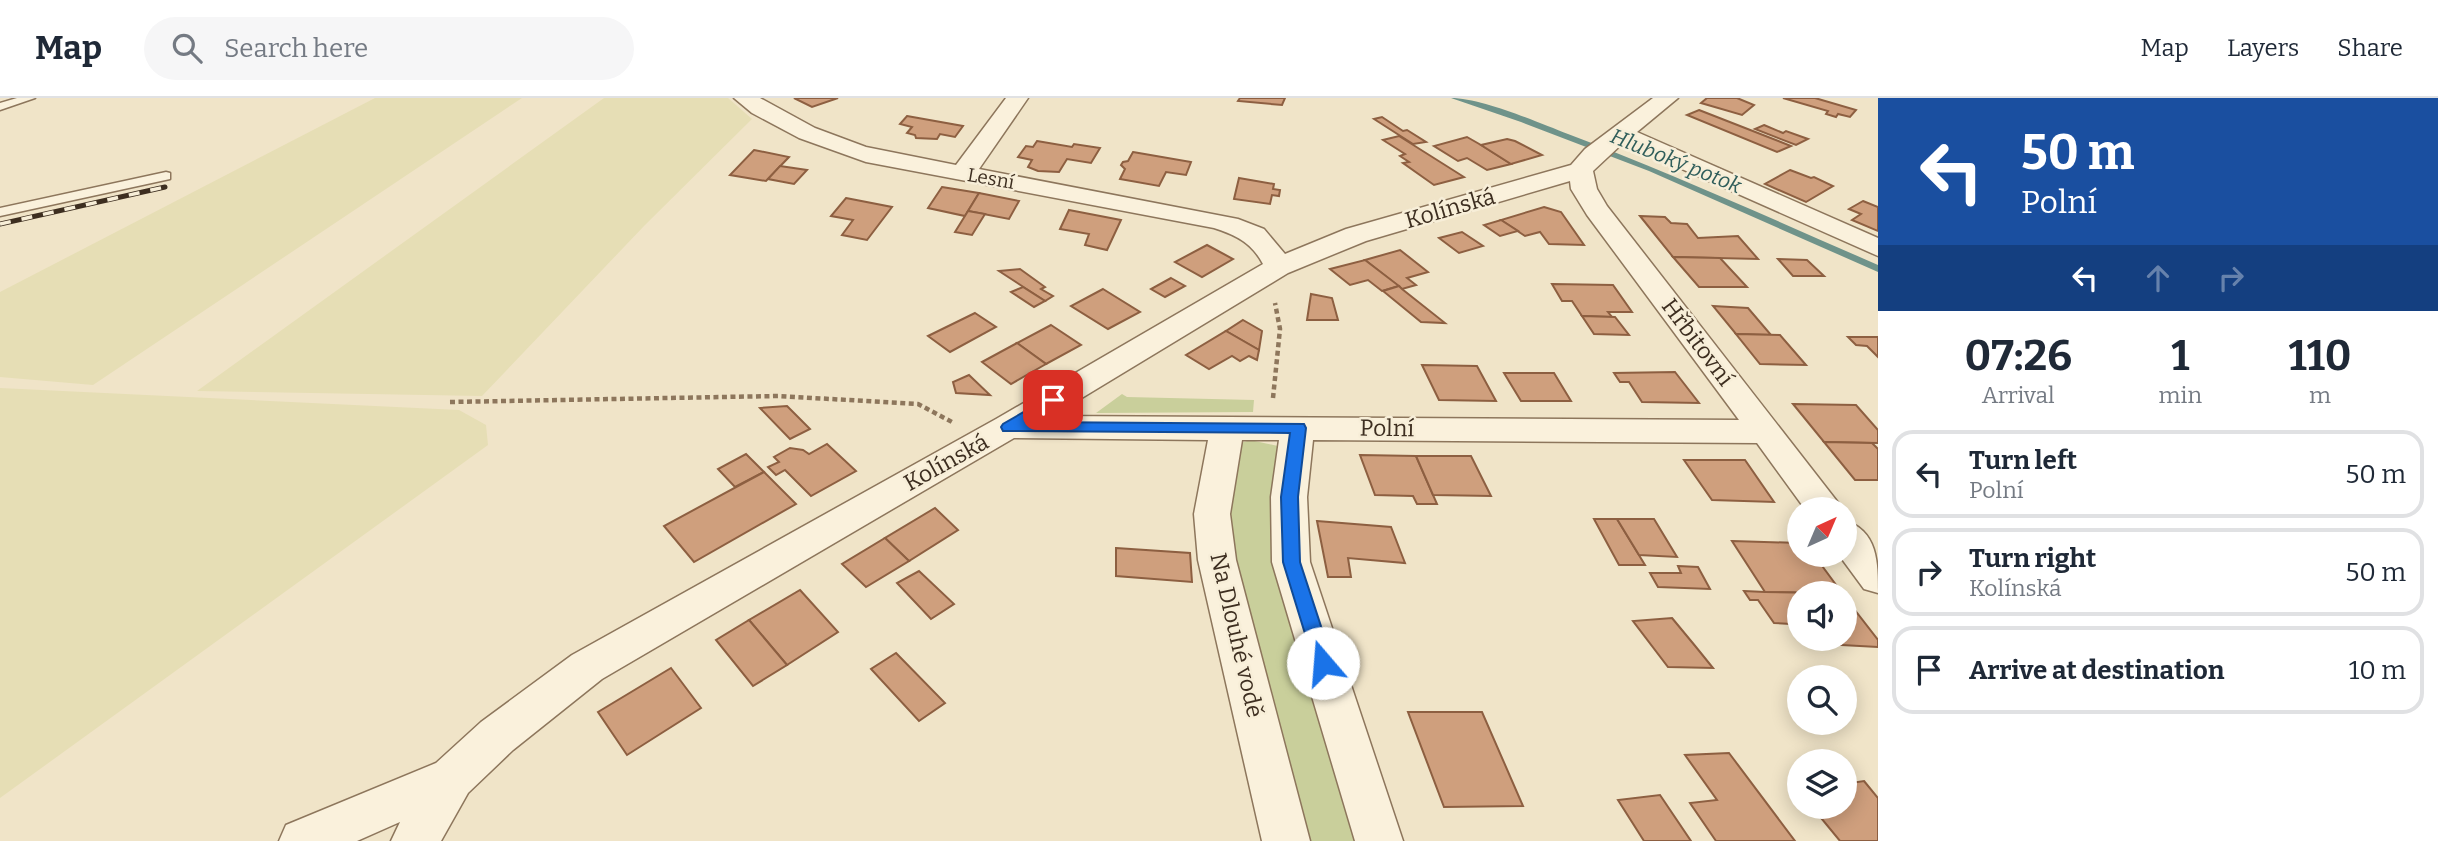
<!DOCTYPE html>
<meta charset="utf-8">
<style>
body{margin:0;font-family:Bitter,serif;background:#f6f6f7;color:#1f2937;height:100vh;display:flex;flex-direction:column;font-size:26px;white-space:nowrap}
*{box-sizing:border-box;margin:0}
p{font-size:23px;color:#747a83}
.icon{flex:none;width:38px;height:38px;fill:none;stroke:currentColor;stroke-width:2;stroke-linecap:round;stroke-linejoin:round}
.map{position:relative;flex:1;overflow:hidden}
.side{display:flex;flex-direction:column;background:#fff;width:560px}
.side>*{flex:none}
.top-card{background:#1a4fa0;color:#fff;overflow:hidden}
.needle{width:46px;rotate:44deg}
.fabs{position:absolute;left:1787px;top:399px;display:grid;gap:14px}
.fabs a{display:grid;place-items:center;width:70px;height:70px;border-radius:50%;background:#fff;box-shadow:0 4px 18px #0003;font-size:35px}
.pin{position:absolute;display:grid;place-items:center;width:60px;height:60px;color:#fff;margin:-30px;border-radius:14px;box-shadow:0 4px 10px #0006}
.me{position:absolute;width:77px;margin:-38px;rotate:342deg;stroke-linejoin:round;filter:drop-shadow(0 0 5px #0008)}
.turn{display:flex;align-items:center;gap:24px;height:147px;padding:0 28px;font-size:32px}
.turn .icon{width:91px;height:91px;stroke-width:2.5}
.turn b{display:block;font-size:49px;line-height:60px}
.lanes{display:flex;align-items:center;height:66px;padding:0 28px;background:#0003;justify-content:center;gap:35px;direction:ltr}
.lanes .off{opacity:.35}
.eta{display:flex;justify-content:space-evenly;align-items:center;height:119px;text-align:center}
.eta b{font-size:42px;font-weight:700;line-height:49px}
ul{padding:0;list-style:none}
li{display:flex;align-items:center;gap:21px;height:88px;margin:0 14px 10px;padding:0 14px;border:4px solid #e0e1e3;border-radius:21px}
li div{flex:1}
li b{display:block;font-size:26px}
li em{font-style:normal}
header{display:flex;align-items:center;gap:42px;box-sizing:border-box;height:98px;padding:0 35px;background:#fff;border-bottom:2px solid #e0e1e3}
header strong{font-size:33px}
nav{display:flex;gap:38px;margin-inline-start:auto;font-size:24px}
.search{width:490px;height:63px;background:#f6f6f7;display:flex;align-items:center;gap:18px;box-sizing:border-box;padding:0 24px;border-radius:38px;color:#747a83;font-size:26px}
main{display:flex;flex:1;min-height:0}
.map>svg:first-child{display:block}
.farmland{fill:#e6deb5}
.green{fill:#c9cf9b}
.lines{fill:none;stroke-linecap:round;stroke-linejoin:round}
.stream{fill:#6f938a;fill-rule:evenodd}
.building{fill:#cf9f7d;stroke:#8d5f41;stroke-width:2}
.service-casing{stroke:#8d765c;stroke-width:3}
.minor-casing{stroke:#8d765c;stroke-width:3}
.path{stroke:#8d765c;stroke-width:4.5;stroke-dasharray:5 3.5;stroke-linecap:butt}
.service{fill:#faf1dc;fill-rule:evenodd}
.minor{fill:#faf1dc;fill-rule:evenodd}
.rail-casing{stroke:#3d2e20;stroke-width:5}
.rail{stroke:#f7eed8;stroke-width:3.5;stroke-dasharray:11;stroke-linecap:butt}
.route{fill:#1a73e8;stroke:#114b97;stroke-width:2}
.labels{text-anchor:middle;stroke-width:5;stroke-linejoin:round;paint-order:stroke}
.far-street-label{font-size:19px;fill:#3d2e20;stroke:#f7eed8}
.far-water-label{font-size:21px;font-style:italic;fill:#2f5d5a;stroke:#f7eed8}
.street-label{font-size:23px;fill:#3d2e20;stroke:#f7eed8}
</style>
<header>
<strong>Map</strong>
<div class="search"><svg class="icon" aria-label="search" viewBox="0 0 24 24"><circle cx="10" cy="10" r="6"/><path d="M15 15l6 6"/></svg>Search here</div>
<nav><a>Map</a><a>Layers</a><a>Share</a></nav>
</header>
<main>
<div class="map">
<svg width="1878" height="743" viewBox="0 0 1878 743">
<rect width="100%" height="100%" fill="#f0e4c8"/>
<g class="farmland">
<path d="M375 0H522L93 287 0 279V194Z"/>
<path d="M604 0H728L752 21 645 127 482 298 197 293Z"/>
<path d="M0 290 459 312 486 327 488 347 0 700Z"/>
</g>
<g class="green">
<path d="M1122 296 1127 299 1254 302 1253 314 1096 315Z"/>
<path d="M1250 342 1278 348 1371 743H1305L1224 426 1241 345Z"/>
</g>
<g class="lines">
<path class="stream" d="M1451 0C1482 0 1537 24 1568 36 1673 76 1775 122 1878 167V174L1649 73 1521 24Z"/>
</g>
<g class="building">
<path d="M794 0H838L812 9Z"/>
<path d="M1240 0H1285L1282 7 1238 3Z"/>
<path d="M1707 0H1737L1754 7 1742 17 1701 5Z"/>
<path d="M1783 0H1815L1856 12 1850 19 1838 16 1836 19 1826 16 1828 13Z"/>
<path d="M1699 12 1791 48 1777 54 1687 17Z"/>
<path d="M907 18 963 28 955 39 940 36 937 41 916 40 915 37 907 35 912 29 900 26Z"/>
<path d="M1382 19 1403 33 1407 32 1426 44 1413 46 1374 21Z"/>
<path d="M1764 27 1783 35 1786 33 1808 41 1796 47 1755 31Z"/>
<path d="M1399 38 1464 79 1434 87 1403 65 1409 64 1400 58 1405 56 1383 42Z"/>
<path d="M1467 39 1481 47 1511 66 1487 72 1467 60 1458 63 1434 48Z"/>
<path d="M1507 41 1515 43 1542 57 1511 66 1481 47Z"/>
<path d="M1037 43 1072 49 1074 46 1100 50 1091 65 1067 61 1059 74 1038 73 1028 69 1032 62 1018 59 1026 48 1033 49Z"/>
<path d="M754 52 789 59 766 83 730 77Z"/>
<path d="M1133 54 1191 64 1186 77 1166 74 1159 88 1120 81 1125 71 1121 67 1123 64 1128 63Z"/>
<path d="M780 68 807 72 794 86 768 81Z"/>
<path d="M1790 72 1811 80 1814 79 1833 88 1806 104 1765 86Z"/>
<path d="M1239 80 1274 86 1273 91 1280 92 1279 98 1272 97 1270 106 1234 101Z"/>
<path d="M942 89 979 95 965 118 928 110Z"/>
<path d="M979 95 1019 103 1009 121 968 113Z"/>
<path d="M846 100 892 109 867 142 842 137 853 122 831 118Z"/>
<path d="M1863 103 1878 109V133L1852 122 1861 116 1849 111Z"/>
<path d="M1544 109 1561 114 1584 147 1549 146 1540 134 1525 138 1501 122Z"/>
<path d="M1069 112 1121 122 1107 152 1085 147 1089 136 1060 131Z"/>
<path d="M968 113 985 116 972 137 955 134Z"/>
<path d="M1640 118 1665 119 1671 125 1687 126 1698 140 1738 138 1758 161 1673 159Z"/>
<path d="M1501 122 1518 133 1500 138 1484 127Z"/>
<path d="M1462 134 1483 148 1459 155 1439 140Z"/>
<path d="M1207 147 1233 161 1202 179 1175 164Z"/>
<path d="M1400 152 1428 174 1407 180 1416 187 1402 191 1365 162Z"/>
<path d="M1673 159 1720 160 1747 189H1699Z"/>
<path d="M1778 161 1807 162 1824 178H1793Z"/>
<path d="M1365 162 1399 188 1382 193 1368 182 1350 187 1330 171Z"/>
<path d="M1020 171 1045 189 1041 191 1053 198 1045 203 999 173Z"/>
<path d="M1171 180 1185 188 1165 199 1151 191Z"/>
<path d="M1552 186 1613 187 1632 214H1608L1612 219 1582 218 1572 203H1562Z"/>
<path d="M1399 188 1402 191 1445 225 1421 224 1383 193Z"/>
<path d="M1023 189 1045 203 1034 209 1011 194Z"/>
<path d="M1103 191 1140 214 1108 231 1071 208Z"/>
<path d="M1311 196 1332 200 1338 222H1307Z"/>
<path d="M1713 208 1748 210 1771 237 1736 236Z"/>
<path d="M975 215 996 229 950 254 928 238Z"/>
<path d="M1582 218 1615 219 1629 237 1594 236Z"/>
<path d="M1243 222 1262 233 1259 252 1226 233Z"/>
<path d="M1051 227 1081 247 1046 266 1017 245Z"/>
<path d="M1226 233 1259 252 1257 262 1249 258 1240 263 1232 258 1209 271 1186 257Z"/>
<path d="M1736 236 1780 237 1806 267 1760 266Z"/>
<path d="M1848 239H1878V259L1867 248 1856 247Z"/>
<path d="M1017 245 1046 266 1011 286 982 264Z"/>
<path d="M1422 267 1477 268 1496 303 1439 302Z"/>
<path d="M1675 274 1699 305 1642 304 1629 284H1620L1614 275Z"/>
<path d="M1504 275H1554L1571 303H1521Z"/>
<path d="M969 277 990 297 956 295 953 284Z"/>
<path d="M1793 306 1856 307 1878 332V345L1824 344Z"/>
<path d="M787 308 810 331 790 341 760 310Z"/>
<path d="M1824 344 1872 345 1878 351V382H1855Z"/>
<path d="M827 346 856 373 811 398 785 372 776 377 768 369 779 364 774 359 790 350 803 352 809 356Z"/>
<path d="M746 356 764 374 735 389 718 371Z"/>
<path d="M1360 357 1416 358 1437 406H1417L1413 398 1375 397Z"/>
<path d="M1416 358H1471L1491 398 1433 397Z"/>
<path d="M1684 362H1745L1774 404 1712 402Z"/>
<path d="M764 374 796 406 694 464 664 428Z"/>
<path d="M935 410 958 432 909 463 885 440Z"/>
<path d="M1594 421H1617L1645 467H1619Z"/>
<path d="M1617 421H1654L1677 459 1639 457Z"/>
<path d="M1317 423 1391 429 1405 465 1348 460 1351 479H1328Z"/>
<path d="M885 440 909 463 866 489 842 466Z"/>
<path d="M1732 443 1799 445V457H1814L1842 495 1765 494Z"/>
<path d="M1116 450 1190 455 1192 484 1116 478Z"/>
<path d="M1678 468 1698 469 1710 491 1658 489 1650 475H1681Z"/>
<path d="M919 473 954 506 931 521 897 485Z"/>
<path d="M800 492 838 534 787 567 749 522Z"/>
<path d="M1744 493 1765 494 1826 495H1799V537L1791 526 1774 525 1758 502H1750Z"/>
<path d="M1844 498 1878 542V549L1805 545 1801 541H1844Z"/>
<path d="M1672 520 1696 549 1713 570 1668 569 1633 523Z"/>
<path d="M749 522 787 567 753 588 716 542Z"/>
<path d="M896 555 945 605 919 623 871 571Z"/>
<path d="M671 570 701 610 627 657 598 614Z"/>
<path d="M1408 614H1482L1523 708 1444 709Z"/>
<path d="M1729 655 1795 743H1716L1690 705 1717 702 1685 657Z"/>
<path d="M1864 683 1878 700V743H1840L1812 709H1844V686Z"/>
<path d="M1660 697 1691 743H1644L1618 702Z"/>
</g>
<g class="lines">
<defs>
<g id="service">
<path d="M17 0H35L0 12V5Z"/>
<path d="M166 74 170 75V81L0 118V110Z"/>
</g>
<g id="minor">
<path d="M734 0H760L815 30 866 49 956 67 1006 0H1028L979 71 1238 121 1264 131 1285 156 1346 131 1571 67 1585 51 1653 0H1678L1637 34 1878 140V158L1623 45 1593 73 1597 91 1607 108 1843 411H1805L1757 345 1313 342 1307 399 1310 464 1403 743H1355L1272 464 1271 399 1279 342H1242L1230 416 1236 462 1310 743H1262L1198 462 1194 416 1208 342 1014 340 602 581 513 652 468 695 441 743H391L400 724 357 743H279L286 727 436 665 481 624 572 557 996 321 1263 166C1252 145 1236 137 1214 130L866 64 799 40 752 15ZM1570 83 1571 91 1587 117 1739 322 1052 318 1288 175 1366 143Z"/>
<path d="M1844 422C1878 433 1878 464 1878 495L1864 491 1839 457H1844Z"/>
</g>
</defs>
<use href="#service" class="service-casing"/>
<use href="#minor" class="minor-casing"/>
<g class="path">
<path d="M1273 300 1280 231 1275 205"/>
<path d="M450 304 778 298 918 306 952 324"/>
</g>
<use href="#service" class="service"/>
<use href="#minor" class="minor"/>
<defs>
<path id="rail" d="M0 126 165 89"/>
</defs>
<use href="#rail" class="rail-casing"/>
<use href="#rail" class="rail"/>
</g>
<path class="route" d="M1053 297 1061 302 1059 306 1028 324 1304 326 1306 330 1298 399 1300 464 1333 565 1330 571 1323 573 1317 571 1314 565 1283 464 1281 399 1290 335 1003 333 1001 329 1003 326Z"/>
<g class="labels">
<g class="far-street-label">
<text transform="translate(991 80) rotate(10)" y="7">Lesní</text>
</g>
<g class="far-water-label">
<text transform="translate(1676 63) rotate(22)" y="7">Hluboký potok</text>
</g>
<g class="street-label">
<text transform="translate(1450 110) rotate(-16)" y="8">Kolínská</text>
<text transform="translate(1698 244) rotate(53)" y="8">Hřbitovní</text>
<text transform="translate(1387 330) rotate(1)" y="8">Polní</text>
<text transform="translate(946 364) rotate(-29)" y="8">Kolínská</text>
<text transform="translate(1237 537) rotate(77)" y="8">Na Dlouhé vodě</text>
</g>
</g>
</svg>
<div class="fabs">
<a><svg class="needle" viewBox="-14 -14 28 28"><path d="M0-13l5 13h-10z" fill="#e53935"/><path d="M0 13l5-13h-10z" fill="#747a83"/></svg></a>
<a><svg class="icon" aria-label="sound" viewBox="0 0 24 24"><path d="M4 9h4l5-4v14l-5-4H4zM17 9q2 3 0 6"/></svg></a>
<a><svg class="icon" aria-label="search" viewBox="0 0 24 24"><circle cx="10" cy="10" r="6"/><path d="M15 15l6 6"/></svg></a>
<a><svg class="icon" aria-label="layers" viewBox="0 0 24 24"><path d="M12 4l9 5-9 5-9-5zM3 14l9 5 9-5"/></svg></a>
</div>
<div class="pin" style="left:1053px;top:302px;background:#d93025"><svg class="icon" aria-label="arrive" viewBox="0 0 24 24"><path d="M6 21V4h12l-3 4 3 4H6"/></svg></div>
<svg class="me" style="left:1323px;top:565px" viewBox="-20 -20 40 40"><circle r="19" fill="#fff"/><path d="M0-13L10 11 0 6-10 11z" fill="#1a73e8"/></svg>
</div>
<section class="side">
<div class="top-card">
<div class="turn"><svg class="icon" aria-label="left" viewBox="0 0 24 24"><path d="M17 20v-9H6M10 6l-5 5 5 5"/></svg><div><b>50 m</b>Polní</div></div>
<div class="lanes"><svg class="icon" aria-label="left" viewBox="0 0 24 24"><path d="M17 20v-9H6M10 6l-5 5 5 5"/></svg><svg class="icon off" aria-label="ahead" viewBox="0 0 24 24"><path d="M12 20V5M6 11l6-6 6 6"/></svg><svg class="icon off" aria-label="right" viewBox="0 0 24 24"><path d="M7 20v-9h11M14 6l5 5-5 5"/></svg></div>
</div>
<div class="eta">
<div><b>07:26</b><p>Arrival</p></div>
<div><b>1</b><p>min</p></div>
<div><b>110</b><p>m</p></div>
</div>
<ul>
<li><svg class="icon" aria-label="left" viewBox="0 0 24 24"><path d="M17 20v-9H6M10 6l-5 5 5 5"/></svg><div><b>Turn left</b><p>Polní</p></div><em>50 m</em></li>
<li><svg class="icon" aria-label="right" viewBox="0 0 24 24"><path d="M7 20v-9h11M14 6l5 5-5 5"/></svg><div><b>Turn right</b><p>Kolínská</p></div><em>50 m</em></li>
<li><svg class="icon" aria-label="arrive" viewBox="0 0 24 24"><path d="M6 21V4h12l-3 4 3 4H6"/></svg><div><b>Arrive at destination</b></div><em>10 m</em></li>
</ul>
</section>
</main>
